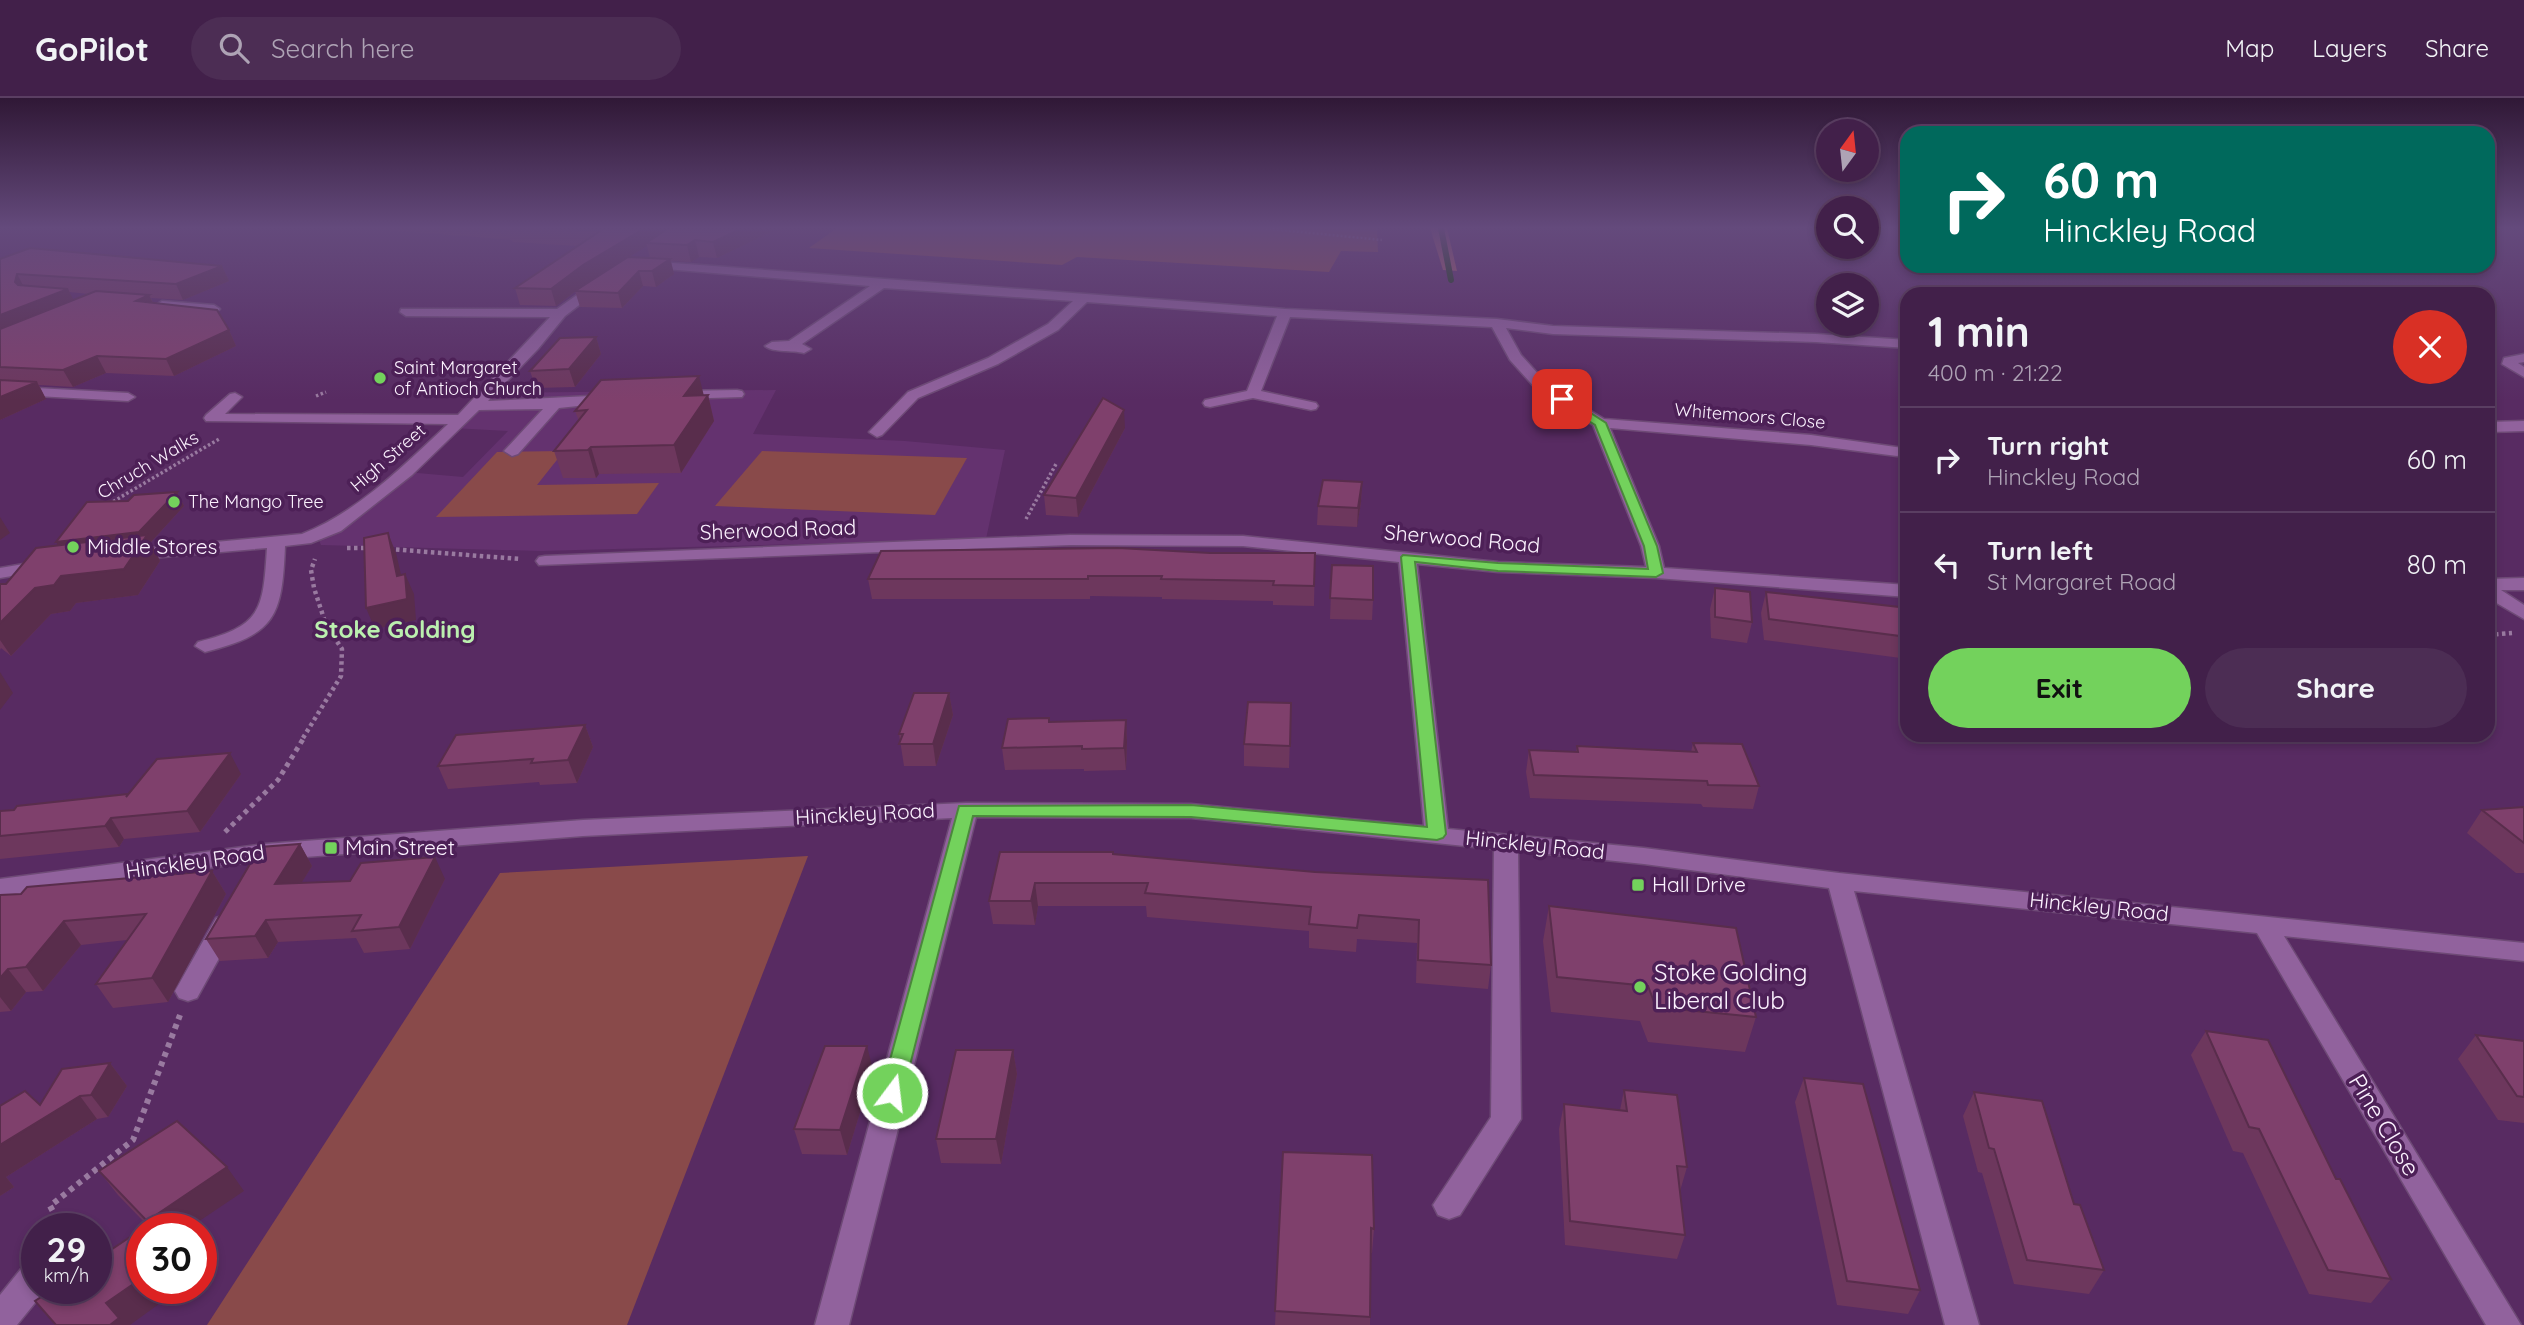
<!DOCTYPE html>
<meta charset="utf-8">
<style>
body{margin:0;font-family:Quicksand,sans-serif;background:#4c2d54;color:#f1f3f6;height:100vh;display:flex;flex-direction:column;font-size:26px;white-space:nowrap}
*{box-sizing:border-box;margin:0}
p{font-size:23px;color:#aea3b5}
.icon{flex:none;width:38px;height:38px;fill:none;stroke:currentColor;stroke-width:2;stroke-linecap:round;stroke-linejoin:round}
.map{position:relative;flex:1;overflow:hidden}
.panel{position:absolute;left:1900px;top:189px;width:595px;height:455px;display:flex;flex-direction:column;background:#42204a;border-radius:21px;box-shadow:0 4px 10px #0003,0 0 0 2px #5a3e62}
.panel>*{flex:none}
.guide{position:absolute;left:1900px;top:28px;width:595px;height:147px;border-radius:21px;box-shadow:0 4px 10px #0003,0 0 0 2px #5a3e62;background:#00695c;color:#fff;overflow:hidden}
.needle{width:46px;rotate:15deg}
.buttons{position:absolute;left:1816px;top:21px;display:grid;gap:14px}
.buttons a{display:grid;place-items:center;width:63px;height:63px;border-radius:50%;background:#42204a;box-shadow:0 4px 10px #0003,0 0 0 2px #5a3e62;font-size:35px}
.speed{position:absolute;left:21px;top:1115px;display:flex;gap:14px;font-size:35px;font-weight:700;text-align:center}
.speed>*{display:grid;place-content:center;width:91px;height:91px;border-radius:50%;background:#42204a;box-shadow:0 4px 10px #0003,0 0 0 2px #5a3e62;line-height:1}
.speed small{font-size:18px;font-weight:400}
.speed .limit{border:10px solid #d22;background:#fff;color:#111}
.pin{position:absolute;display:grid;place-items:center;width:60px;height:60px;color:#fff;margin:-30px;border-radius:14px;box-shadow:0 4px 10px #0006}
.me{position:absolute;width:77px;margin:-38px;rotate:15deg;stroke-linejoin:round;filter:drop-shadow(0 0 5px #0008)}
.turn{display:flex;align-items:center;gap:24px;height:147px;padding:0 28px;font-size:32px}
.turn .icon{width:91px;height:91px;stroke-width:2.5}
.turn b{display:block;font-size:49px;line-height:60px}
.round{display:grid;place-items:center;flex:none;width:74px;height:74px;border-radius:37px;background:#4c2d54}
.headline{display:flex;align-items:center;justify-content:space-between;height:119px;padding:0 28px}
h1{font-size:42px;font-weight:700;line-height:52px}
.primary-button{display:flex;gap:14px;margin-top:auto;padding:14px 28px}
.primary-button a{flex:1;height:80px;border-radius:42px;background:#73d25c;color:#111;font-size:28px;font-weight:700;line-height:80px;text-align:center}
.primary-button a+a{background:#4c2d54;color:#f1f3f6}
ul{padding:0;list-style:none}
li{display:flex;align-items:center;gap:21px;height:105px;padding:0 28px;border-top:2px solid #5a3e62}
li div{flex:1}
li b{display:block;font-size:26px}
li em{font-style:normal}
header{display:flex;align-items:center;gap:42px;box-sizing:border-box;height:98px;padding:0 35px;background:#42204a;border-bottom:2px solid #5a3e62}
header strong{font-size:33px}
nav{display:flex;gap:38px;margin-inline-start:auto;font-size:24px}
.search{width:490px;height:63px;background:#4c2d54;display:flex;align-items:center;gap:18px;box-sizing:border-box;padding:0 24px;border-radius:38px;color:#aea3b5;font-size:26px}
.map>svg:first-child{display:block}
.built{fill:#64326f}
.green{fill:#894a4a}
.forest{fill:#af6263}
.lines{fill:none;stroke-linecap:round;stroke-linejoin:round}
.stream{stroke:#093900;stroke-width:6}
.minor-casing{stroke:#6e4a76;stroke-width:3}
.path-far4{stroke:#997aa0;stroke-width:2.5;stroke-dasharray:2 2;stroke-linecap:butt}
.path-far3{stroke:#997aa0;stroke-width:3.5;stroke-dasharray:2.5 2.5;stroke-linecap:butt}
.path-far2{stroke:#997aa0;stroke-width:4.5;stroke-dasharray:3.5 3.5;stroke-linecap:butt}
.path-far1{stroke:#997aa0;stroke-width:5;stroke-dasharray:4.5 4.5;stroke-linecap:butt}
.path{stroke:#997aa0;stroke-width:6;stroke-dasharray:5 5;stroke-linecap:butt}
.minor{fill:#91629d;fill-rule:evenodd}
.wall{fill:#6d375d;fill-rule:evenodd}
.shaded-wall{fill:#592d4c}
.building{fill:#7f406c;stroke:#592d4c;stroke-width:2}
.route{fill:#73d25c;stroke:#4b883c;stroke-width:2}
.poi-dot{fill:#73d25c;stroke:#4d2057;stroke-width:2.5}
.labels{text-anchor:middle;stroke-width:7;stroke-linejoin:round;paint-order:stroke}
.far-poi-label{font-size:18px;fill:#fbf1fe;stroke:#4d2057;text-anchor:start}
.far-street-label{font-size:18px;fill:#fbf1fe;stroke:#4d2057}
.street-label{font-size:21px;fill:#fbf1fe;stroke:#4d2057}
.poi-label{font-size:21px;fill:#fbf1fe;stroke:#4d2057;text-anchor:start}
.quarter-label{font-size:24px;font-weight:bold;fill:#bbefaf;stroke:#4d2057}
.near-poi-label{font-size:24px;fill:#fbf1fe;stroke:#4d2057;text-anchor:start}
.near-street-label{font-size:24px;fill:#fbf1fe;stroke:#4d2057}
</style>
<header>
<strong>GoPilot</strong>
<div class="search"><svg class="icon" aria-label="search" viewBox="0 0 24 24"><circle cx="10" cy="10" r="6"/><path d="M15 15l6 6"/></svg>Search here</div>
<nav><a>Map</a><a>Layers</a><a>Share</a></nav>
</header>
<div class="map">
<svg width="2524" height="1227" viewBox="0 0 2524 1227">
<rect width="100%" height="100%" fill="#582b62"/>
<path class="built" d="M776 292 753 336 905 343 1005 352 986 441 540 453 321 447 317 437 406 374 463 379 508 333 452 330 487 295Z"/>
<g class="green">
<path d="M837 130H1377L1378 154 1341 153 1329 174 1077 159 1062 167 809 150Z"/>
<path d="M564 353 537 387 659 385 637 416 436 419 497 354Z"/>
<path d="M762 353 967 360 935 417 715 408Z"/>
<path d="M808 758 627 1227H207L500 775Z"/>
</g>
<path class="forest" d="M1430 130H1447L1457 173 1443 172Z"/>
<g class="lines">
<path class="stream" d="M1441 130 1451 182"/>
<defs>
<g id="minor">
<path d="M646 163 1285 211 1497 221 1553 228 1816 236 1908 242V250L1816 244 1553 236 1506 230 1521 257 1548 287 1604 321 1811 337 1903 350 1905 353 1903 356 1897 358 1811 347 1610 330 1659 448 1664 470 1908 487V499L1656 480 1498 474 1417 466 1448 731 1644 750 1839 775 2524 845V863L2284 838 2521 1227H2486L2257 835 1854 793 1979 1227H1945L1829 790 1644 766 1518 753 1521 1021 1460 1117 1449 1121 1438 1117 1433 1107 1491 1019 1494 751 1191 720 976 719 849 1227H815L952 720 583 738 265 762 0 799V781L265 746 583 722 966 705 1191 706 1424 728 1399 464 1243 448 1070 447 539 467 536 463 539 459 545 458 1070 437 1243 438 1498 464 1646 469 1641 448 1593 327 1538 293 1510 262 1492 229 1290 219 1261 293 1316 305 1318 308 1316 311 1311 312 1253 300 1210 309 1205 308 1203 305 1205 302 1247 293 1277 218 1087 204 1058 232 998 266 918 300 882 337 877 339 869 334 908 294 988 260 1048 226 1073 203 884 190 802 246 811 251 804 255C792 252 774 255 765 248L772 244 789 243 870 188 642 169 640 167Z"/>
<path d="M601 180 605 181V187L565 218 538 251 488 303 610 297 615 298 617 301 615 304 559 310 518 356 512 358 504 353 543 311 479 312 412 377 341 433 311 445 285 448C282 519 276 536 205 554L195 548 198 544C262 528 263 512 267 450L128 462 119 457 128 452 302 436C358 414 404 367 448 326L206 323 204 320 206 317 230 296 235 295 242 299 225 316 458 317 550 219 406 218 400 214 401 211H557Z"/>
<path d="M162 203 214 207 220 211 214 215 158 210 156 207Z"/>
<path d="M2524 256V264L2518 265 2524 269V279L2502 266 2504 260Z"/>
<path d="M0 288 128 295 135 299 128 303 0 296Z"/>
<path d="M737 292 742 293 744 296 742 299 677 301 670 297 677 293Z"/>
<path d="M2524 323V333L2488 334V324Z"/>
<path d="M47 462 56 467 53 471 0 480V470Z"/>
<path d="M2524 480V492H2501L2524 507V521L2488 500V481Z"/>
<path d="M225 817 234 820 238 826 197 900 188 903 179 900 175 893 179 886 216 820Z"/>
<path d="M37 1162V1190H47L17 1227H0V1197L25 1166Z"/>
</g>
</defs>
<use href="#minor" class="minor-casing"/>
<path class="path-far4" d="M1261 130 1382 142"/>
<g class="path-far3">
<path d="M316 298 326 294"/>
<path d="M109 406 219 341"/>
<path d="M1026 421 1056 366"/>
</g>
<g class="path-far2">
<path d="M347 450H370"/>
<path d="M389 451 520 461"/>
<path d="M2488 537 2512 535"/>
<path d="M303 640 341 578 342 551 326 527 314 490 311 472 315 461"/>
</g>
<path class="path-far1" d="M225 734 278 682 305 638"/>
<path class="path" d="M62 1130 50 1108 133 1042 180 917"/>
<use href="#minor" class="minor"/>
</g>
<g class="wall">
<path d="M363 130H779L717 160 699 159 691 164 671 163 674 176 656 189 643 188 622 210 580 209 575 193 614 168 588 184 556 208 520 207 515 190 577 148 513 144 512 142ZM647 148 650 160 629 159Z"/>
<path d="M0 161 222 168 229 183 183 202 151 200 153 205 229 232 236 248 174 278 106 275 73 289 39 287 46 301 0 322ZM69 194 89 196 73 202Z"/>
<path d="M596 239 601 256 575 289 536 290 530 273Z"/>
<path d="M708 297 714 323 681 375 599 376 596 380H563L554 353 579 323 575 313Z"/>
<path d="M1125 330 1078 419 1046 417 1044 397Z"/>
<path d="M1362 384 1361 404 1357 429 1317 427 1318 408Z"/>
<path d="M177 394 184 408 151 444 160 463 138 497 76 505 70 513 51 516 11 558 1 550 0 552V486H6L58 447 128 403Z"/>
<path d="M1210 455H1315L1314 508 1273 507V503L1162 501V499L1090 498V501H872L868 481Z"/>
<path d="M1332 467 1373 502 1372 522 1330 521Z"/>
<path d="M1715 490 1752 524 1747 545 1711 540 1710 511Z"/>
<path d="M1766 494 1908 510V561L1764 542 1761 515Z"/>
<path d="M949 595 953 617 936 668H904L899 636Z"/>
<path d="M1291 605 1289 670 1244 668V646Z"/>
<path d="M1126 622 1127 644 1126 672 1084 673V671L1005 672 1002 650 1050 624Z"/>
<path d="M585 627 593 649 577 685 540 687 539 684 448 691 438 668Z"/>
<path d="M1693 645 1759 688 1753 711 1703 709 1701 706 1530 700 1526 674 1529 652 1576 654 1577 648 1691 654Z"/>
<path d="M241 676 200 734 124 741 119 749 0 761V713L129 696Z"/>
<path d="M2524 709V775H2516L2467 735 2482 712Z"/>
<path d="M300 746 312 768 301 785 445 781 410 851 364 855 356 840 278 844 268 860 220 863 206 841Z"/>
<path d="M1000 754 1113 756 1315 774 1488 782 1491 867 1488 891 1416 885 1417 845 1357 841 1356 854 1309 850V833L1147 819 1146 808H1038L1035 827 993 826 989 803Z"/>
<path d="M212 773 226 796 168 904 113 910 96 886 127 842 81 847 43 893 26 894 11 913 0 914V797L21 796Z"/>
<path d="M1549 808 1756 919 1745 954 1648 944 1640 923 1551 914 1543 843Z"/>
<path d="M2206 933 2336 1081 2391 1181 2371 1205 2309 1196 2243 1055 2233 1053 2191 957Z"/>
<path d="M2476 937 2524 943V1025L2498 1022 2458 961Z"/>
<path d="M1013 952 1017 976 1001 1066 941 1065 936 1041Z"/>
<path d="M110 965 127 988 108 1019 97 1021 6 1079 14 1089 0 1098V1008L40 1007Z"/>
<path d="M873 972 847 1057 802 1056 794 1031Z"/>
<path d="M1804 980 1920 1192 1908 1216 1837 1207 1795 1004Z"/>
<path d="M1624 992 1687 1069 1680 1093 1685 1137 1677 1161 1565 1147 1559 1031 1564 1006 1620 1012Z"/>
<path d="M1974 994 2074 1106 2104 1172 2089 1196 2014 1186 1982 1075 1978 1074 1963 1018Z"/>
<path d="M1283 1054 1374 1131 1372 1155H1371L1370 1227H1275Z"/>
<path d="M99 1073 244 1093 147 1127 118 1097Z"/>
</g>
<g class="shaded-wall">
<path d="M645 130H676L646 145 647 148 588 184 556 208 551 191 583 167Z"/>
<path d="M743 130H779L717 160 713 144Z"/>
<path d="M695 142 699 159 691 164 687 147Z"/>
<path d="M670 161 674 176 656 189 652 173Z"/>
<path d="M222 168 229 183 183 202 176 186Z"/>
<path d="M639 173 643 188 622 210 618 195Z"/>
<path d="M17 176 25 191 23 200 15 184Z"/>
<path d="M68 191 76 207 0 237V217Z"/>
<path d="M149 197 157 213 136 203Z"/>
<path d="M229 232 236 248 174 278 166 261Z"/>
<path d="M596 239 601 256 575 289 569 271Z"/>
<path d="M97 258 106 275 73 289 63 272Z"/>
<path d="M699 278 705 302 708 297 714 323 681 375 674 347 684 298Z"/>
<path d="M37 284 46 301 0 322V299Z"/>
<path d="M1124 312 1125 330 1078 419 1076 400Z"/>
<path d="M591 349 599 376 596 380 588 352Z"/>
<path d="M1362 384 1361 404 1357 429 1358 410Z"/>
<path d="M177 394 184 408 151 444 160 463 138 497 76 505 70 513 51 516 11 558 0 542V525L64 458 56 444Z"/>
<path d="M0 419 10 435 0 442Z"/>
<path d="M388 435 396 455 406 498 397 478Z"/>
<path d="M405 476 414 496 416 522 375 531 366 510Z"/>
<path d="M0 574 13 595 0 612Z"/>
<path d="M949 595 953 617 936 668 933 646Z"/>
<path d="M1126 622 1127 644 1126 672 1124 650Z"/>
<path d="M585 627 593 649 577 685 568 662Z"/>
<path d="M230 655 241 676 200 734 187 713Z"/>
<path d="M111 720 124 741 119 749 105 728Z"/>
<path d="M300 746 312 768 287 808 275 786Z"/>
<path d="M435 759 445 781 410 851 399 829Z"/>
<path d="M212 773 226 796 168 904 152 880Z"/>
<path d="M1035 785 1038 808 1035 827 1031 803Z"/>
<path d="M266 822 278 844 268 860 255 838Z"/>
<path d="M64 823 81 847 43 893 26 869Z"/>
<path d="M8 871 26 894 11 913 0 899V880Z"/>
<path d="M867 948 873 972 847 1057 840 1032Z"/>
<path d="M1013 952 1017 976 1001 1066 996 1041Z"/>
<path d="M110 965 127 988 108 1019 91 997Z"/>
<path d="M80 998 97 1021 6 1079 14 1089 0 1098V1047Z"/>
<path d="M227 1069 244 1093 189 1130H153L147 1123Z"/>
<path d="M201 1157 210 1169 201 1175Z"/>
<path d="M142 1180V1190H181L130 1227H110L106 1205Z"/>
</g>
<g class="building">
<path d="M543 130H645L583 167 551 191 515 190 600 133Z"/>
<path d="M669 130H743L713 144 695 142 687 147 646 145Z"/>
<path d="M30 150 222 168 176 186 17 176 15 184 18 187 68 191 0 217V161Z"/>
<path d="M628 159 670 161 652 173H639L618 195 575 193Z"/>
<path d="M96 193 149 197 136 203 217 212 229 232 166 261 97 258 63 272 0 269V231Z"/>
<path d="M596 239 569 271 530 273 560 240Z"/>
<path d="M699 278 684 298 708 297 674 347 591 349 588 352 554 353 587 312 575 313 601 282Z"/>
<path d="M0 282 37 284 0 299Z"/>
<path d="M1103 300 1124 312 1076 400 1044 397Z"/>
<path d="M1323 382 1362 384 1358 410 1318 408Z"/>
<path d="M177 394 139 434 56 444 87 404 128 403 134 397Z"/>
<path d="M388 435 397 478 405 476 407 501 366 510 364 440Z"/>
<path d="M147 437 124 471 61 478 54 487 35 490 0 525V486H6L36 450Z"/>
<path d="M1118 450 1210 455H1315L1314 488 1273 487 1274 483 1161 481 1162 478H1088V481H868L881 453Z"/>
<path d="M1332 467 1373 468V502L1330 500Z"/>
<path d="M1715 490 1750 494 1752 524 1715 519Z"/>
<path d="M1766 494 1908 510V539L1769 521Z"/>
<path d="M914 595H949L933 646H899L903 636H899Z"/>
<path d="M1248 604 1291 605 1290 648 1244 646Z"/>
<path d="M1049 620V624L1126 622 1124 650 1082 651V648L1002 650 1008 621Z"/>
<path d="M585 627 568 662 531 665 533 661 438 668 456 637Z"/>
<path d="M1693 645 1742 646 1759 688 1708 687 1707 683 1534 677 1529 652 1578 654 1577 648 1697 654Z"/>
<path d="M230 655 187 713 111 720 105 728 0 738V713L14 712 17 708 128 696 126 699 157 661Z"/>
<path d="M2524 709V745L2482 712Z"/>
<path d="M300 746 275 786 350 783 361 765 435 759 399 829 352 833 361 817 266 822 255 838 206 841 260 749Z"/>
<path d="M1000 754H1113V756L1315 774 1488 782 1491 867 1418 862 1419 822 1359 817 1357 830 1309 826 1311 809 1145 795 1148 785H1035L1031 803H989Z"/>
<path d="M212 773 152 880 96 886 146 816 64 823 26 869 8 871 0 880V797L21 796 27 789Z"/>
<path d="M1549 808 1736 830 1756 919 1656 909 1648 888 1557 879Z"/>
<path d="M2206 933 2268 942 2336 1081H2340L2391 1181 2328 1172 2259 1031 2249 1029Z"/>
<path d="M2476 937 2524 943V999L2517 998Z"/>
<path d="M825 948H867L840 1032 794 1031Z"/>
<path d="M956 952H1013L996 1041H936Z"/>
<path d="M110 965 91 997 80 998 0 1047V1008L25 993 40 1007 62 971Z"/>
<path d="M1804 980 1863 986 1920 1192 1847 1183Z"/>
<path d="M1624 992 1677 997 1687 1069 1677 1068 1685 1137 1570 1123 1564 1006 1627 1013Z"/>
<path d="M1974 994 2042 1003 2074 1106 2080 1107 2104 1172 2027 1162 1994 1051 1989 1050Z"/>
<path d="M177 1023 227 1069 147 1123 99 1073Z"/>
<path d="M1283 1054 1372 1057 1374 1131 1371 1130 1370 1219 1275 1213Z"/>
<path d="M163 1116 177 1130H142Z"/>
<path d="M142 1131V1180L106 1205 119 1220 110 1227H56L35 1203 55 1190H96V1162Z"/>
</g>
<linearGradient id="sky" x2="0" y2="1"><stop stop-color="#301836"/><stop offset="0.43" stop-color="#644a7c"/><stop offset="1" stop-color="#644a7c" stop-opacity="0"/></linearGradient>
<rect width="2524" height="302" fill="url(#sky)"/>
<path class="route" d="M1558 299H1566L1606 325 1657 448 1663 475 1656 479 1498 473 1415 464 1446 736 1443 740 1437 742 1191 719 973 718 903 995 900 1001 892 1004 884 1001 881 995 959 708 1191 707 1427 729 1401 459 1403 457 1498 465 1648 471 1644 448 1595 327 1558 304Z"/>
<g class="poi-dot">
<circle cx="380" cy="280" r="7"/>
<circle cx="174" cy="404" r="7"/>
<circle cx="73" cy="449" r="7"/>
<rect x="324" y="743" width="14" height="14" rx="3.5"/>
<rect x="1631" y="780" width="14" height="14" rx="3.5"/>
<circle cx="1640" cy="889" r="7"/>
</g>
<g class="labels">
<g class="far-poi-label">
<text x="394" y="276">Saint Margaret<tspan x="394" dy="21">of Antioch Church</tspan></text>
<text x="188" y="410">The Mango Tree</text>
</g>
<g class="far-street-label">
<text transform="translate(1750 318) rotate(5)" y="6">Whitemoors Close</text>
<text transform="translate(388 360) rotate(-41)" y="6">High Street</text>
<text transform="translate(148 367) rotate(-31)" y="6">Chruch Walks</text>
</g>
<g class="street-label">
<text transform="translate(778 432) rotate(-2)" y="7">Sherwood Road</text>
<text transform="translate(1462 441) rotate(5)" y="7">Sherwood Road</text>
<text transform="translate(865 716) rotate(-3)" y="7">Hinckley Road</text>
<text transform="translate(1535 747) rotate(6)" y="7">Hinckley Road</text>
<text transform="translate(195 764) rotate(-8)" y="7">Hinckley Road</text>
<text transform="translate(2099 809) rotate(6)" y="7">Hinckley Road</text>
</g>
<g class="poi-label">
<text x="87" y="456">Middle Stores</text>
<text x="345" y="757">Main Street</text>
<text x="1652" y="794">Hall Drive</text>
</g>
<g class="quarter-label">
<text x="395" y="540">Stoke Golding</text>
</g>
<g class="near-poi-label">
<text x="1654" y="883">Stoke Golding<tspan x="1654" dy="28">Liberal Club</tspan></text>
</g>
<g class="near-street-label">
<text transform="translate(2384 1027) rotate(59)" y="8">Pine Close</text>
</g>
</g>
</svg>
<div class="buttons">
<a><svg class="needle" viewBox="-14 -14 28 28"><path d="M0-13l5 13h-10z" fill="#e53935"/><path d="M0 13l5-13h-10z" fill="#aea3b5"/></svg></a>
<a><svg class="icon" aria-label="search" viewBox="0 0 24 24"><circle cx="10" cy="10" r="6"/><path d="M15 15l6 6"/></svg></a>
<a><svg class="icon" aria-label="layers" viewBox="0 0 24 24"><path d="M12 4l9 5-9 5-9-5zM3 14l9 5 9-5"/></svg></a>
</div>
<div class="speed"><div>29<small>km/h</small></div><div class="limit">30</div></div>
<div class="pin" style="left:1562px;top:301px;background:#d93025"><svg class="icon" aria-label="arrive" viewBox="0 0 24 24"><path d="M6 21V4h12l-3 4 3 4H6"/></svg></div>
<svg class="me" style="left:892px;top:995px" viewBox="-20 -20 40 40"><circle r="17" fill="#73d25c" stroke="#fff" stroke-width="3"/><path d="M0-11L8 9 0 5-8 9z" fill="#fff"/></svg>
<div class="guide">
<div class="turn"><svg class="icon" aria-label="right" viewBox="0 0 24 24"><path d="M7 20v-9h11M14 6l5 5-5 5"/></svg><div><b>60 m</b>Hinckley Road</div></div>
</div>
<section class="panel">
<div class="headline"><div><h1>1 min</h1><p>400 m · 21:22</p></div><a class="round" style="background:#d93025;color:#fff"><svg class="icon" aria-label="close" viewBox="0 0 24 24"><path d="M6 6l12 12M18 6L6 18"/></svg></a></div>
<ul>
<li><svg class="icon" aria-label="right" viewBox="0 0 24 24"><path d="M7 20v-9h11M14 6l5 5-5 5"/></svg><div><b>Turn right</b><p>Hinckley Road</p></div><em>60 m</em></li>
<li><svg class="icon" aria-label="left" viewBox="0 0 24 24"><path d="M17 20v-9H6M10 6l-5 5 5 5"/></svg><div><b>Turn left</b><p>St Margaret Road</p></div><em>80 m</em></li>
</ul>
<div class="primary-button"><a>Exit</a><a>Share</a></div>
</section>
</div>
